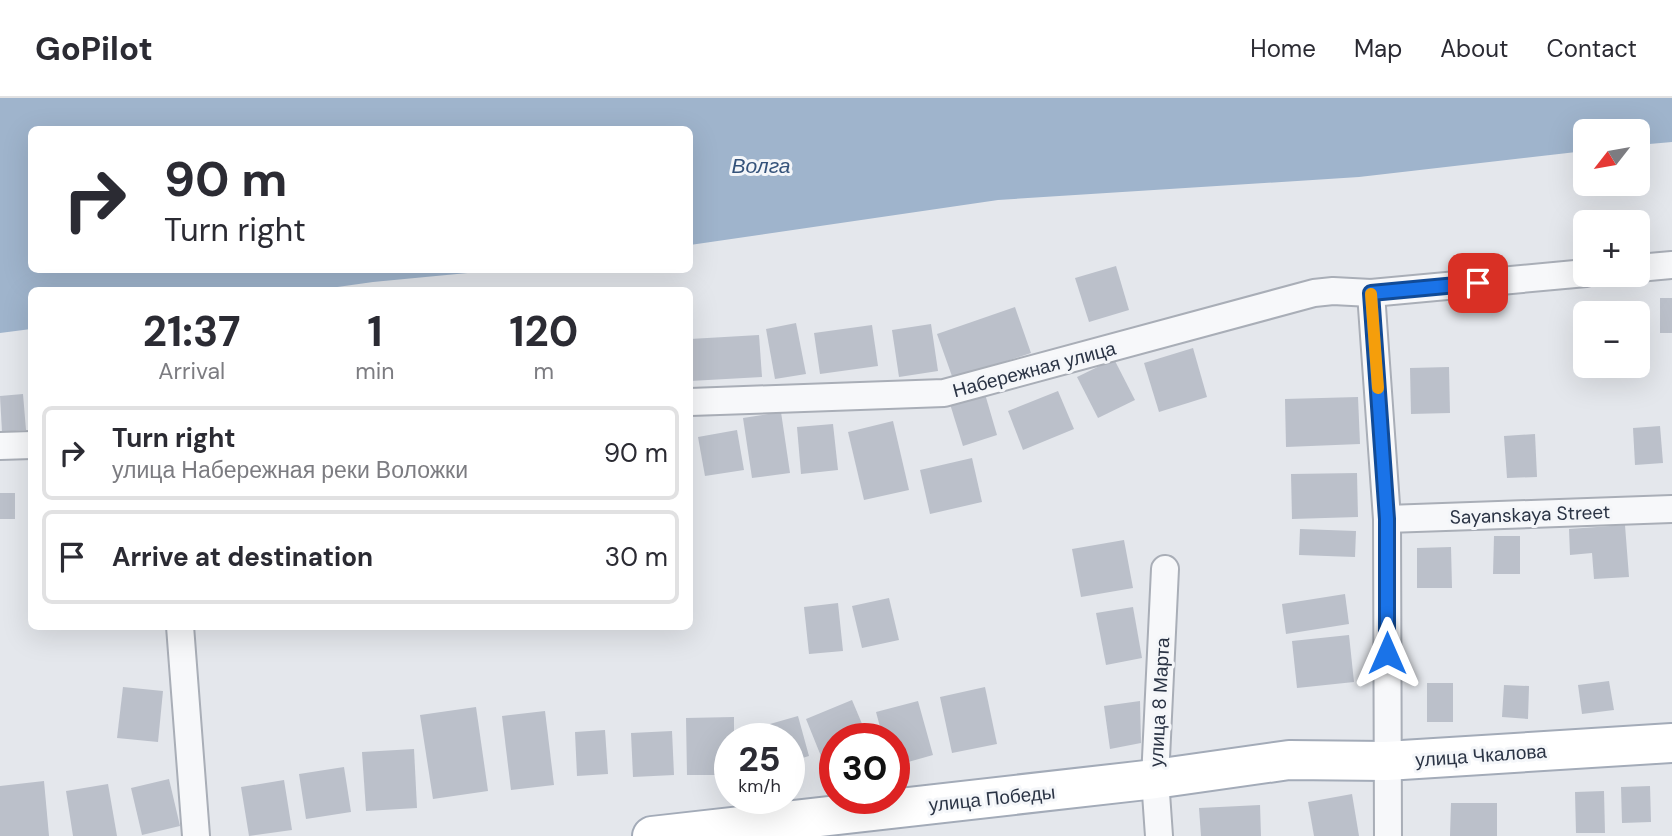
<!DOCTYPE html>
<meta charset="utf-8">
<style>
body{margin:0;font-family:"DM Sans",sans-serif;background:#f2f2f3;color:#2b2b33;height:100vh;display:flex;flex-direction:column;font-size:26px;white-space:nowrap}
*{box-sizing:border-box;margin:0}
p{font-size:23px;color:#7c7c81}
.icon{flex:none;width:38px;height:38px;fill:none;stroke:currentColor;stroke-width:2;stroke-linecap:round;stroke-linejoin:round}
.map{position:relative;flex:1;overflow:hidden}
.side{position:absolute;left:28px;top:189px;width:665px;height:343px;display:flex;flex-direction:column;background:#fff;border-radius:10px;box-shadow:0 7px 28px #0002}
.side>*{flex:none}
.guide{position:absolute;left:28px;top:28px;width:665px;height:147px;border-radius:10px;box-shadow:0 7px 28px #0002;background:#fff;color:#2b2b33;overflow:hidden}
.needle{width:46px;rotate:239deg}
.fabs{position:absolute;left:1573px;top:21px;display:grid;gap:14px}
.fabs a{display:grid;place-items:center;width:77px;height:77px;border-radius:10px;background:#fff;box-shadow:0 7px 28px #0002;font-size:35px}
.speed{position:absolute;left:714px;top:625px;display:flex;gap:14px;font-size:35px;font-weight:700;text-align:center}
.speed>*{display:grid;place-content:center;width:91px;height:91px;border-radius:50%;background:#fff;box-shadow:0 7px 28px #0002;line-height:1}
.speed small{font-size:18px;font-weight:400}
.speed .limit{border:10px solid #d22;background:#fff;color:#111}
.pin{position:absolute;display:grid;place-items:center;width:60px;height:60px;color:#fff;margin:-30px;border-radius:14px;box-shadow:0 4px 10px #0006}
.me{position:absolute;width:77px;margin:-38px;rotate:0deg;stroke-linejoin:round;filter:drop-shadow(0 0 5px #0008)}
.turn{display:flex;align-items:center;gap:24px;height:147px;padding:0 21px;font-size:32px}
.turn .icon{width:91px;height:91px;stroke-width:2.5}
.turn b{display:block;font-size:49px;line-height:60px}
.eta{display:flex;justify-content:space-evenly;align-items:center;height:119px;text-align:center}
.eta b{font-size:42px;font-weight:700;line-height:49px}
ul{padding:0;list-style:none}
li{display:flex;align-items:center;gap:21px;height:94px;margin:0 14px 10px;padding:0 7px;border:4px solid #e1e1e2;border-radius:10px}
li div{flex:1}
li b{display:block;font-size:26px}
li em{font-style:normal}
header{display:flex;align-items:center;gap:42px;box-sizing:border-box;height:98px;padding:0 35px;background:#fff;border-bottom:2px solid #e1e1e2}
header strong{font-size:33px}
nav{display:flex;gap:38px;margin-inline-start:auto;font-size:24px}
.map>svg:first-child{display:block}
.water{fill:#9fb4cc}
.building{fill:#bbc0ca}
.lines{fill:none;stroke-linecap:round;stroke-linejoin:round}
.minor-casing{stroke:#a9aeb7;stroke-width:30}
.primary-casing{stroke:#a3abb8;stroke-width:42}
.minor{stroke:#f7f8fa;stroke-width:26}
.primary{stroke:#fff;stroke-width:38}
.route-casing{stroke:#114b97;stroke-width:18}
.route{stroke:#1a73e8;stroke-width:12}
.slow{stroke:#f59e0b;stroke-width:12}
.labels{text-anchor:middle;stroke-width:6;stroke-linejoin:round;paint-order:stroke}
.street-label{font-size:19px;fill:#2b3445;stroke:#f4f6f9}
.water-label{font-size:21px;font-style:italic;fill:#34527a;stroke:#f4f6f9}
</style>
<header>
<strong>GoPilot</strong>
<nav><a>Home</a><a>Map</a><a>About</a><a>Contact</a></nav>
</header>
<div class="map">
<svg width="1672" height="738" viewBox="0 0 1672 738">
<rect width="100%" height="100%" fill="#e4e7ec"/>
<path class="water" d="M0 0H1672V44L1638 47V33H1586L1585 53 1359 79 998 102 690 147V32H32V172H499L373 184 316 192H32L31 231 0 235Z"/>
<g class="building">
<path d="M1116 168 1129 212 1089 224 1075 180Z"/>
<rect x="1660" y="200" width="12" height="35"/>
<path d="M1015 209 1031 255 953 281 937 236Z"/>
<path d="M796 225 806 276 775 281 766 231Z"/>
<path d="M931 226 938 273 899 279 892 232Z"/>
<path d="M872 227 878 268 820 276 814 235Z"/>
<path d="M759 237 762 279 690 283V241Z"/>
<path d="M1193 250 1207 299 1159 314 1144 265Z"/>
<path d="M1114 261 1135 302 1098 320 1077 279Z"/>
<path d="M1449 269 1450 315 1411 316 1410 270Z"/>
<path d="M1058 293 1074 331 1023 352 1008 313Z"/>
<path d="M23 296 26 332 2 334 0 298Z"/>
<path d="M985 296 997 337 963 348 950 306Z"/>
<path d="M1358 299 1360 346 1286 349 1285 301Z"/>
<path d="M781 314 790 375 752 380 743 320Z"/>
<path d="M893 323 909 392 864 402 848 334Z"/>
<path d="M833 326 838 372 801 376 797 329Z"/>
<path d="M1660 328 1663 365 1635 367 1633 330Z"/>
<path d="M737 332 744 372 705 378 698 339Z"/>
<path d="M1535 336 1537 379 1507 380 1504 338Z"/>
<path d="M972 360 982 404 930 416 920 372Z"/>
<path d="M1357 375 1358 419 1292 421 1291 376Z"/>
<rect x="0" y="395" width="15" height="26"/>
<path d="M1625 427 1629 479 1594 481 1592 455 1570 457 1569 431Z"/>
<path d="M1300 431 1356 433 1355 459 1299 457Z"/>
<path d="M1494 438H1520V476H1493Z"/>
<path d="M1124 442 1133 490 1081 499 1072 451Z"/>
<path d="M1451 449 1452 490H1417V450Z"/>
<path d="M1345 496 1349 526 1286 536 1282 506Z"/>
<path d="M889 500 899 542 862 550 852 508Z"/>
<path d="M838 505 843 553 809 556 804 509Z"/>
<path d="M1133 509 1142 560 1106 567 1096 515Z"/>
<path d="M1349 537 1354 584 1297 590 1292 543Z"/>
<path d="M1609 583 1614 612 1582 616 1578 587Z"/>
<rect x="1427" y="585" width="26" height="39"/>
<path d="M1504 587 1529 588 1528 621 1502 619Z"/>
<path d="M123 589 163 593 158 644 117 640Z"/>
<path d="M985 589 997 646 952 655 940 599Z"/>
<path d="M852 602 868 640H835V670L827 673 806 621Z"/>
<path d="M918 603 933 657 894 668V640H883L876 614Z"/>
<path d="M1140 603 1141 645 1110 651 1104 608Z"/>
<path d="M476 609 488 693 433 701 420 617Z"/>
<path d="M545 613 554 687 511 692 502 618Z"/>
<path d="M798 618 809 658 789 664V640H762L759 629Z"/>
<path d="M734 619V640H730V677H687L686 620Z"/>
<path d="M605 632 608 676 577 678 575 634Z"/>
<path d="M672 633 674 677 633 679 631 635Z"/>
<path d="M414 651 417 710 366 713 362 654Z"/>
<path d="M344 669 351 714 306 721 299 676Z"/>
<path d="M169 681 180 728 142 737 131 690Z"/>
<path d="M284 682 292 732 249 738 241 689Z"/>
<path d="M44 683 49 738H0V688Z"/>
<path d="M108 686 117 738H73L66 693Z"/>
<path d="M1650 688 1651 724 1622 725 1621 689Z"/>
<path d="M1604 693 1605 735H1576L1575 694Z"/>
<path d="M1352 696 1359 738H1314L1308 704Z"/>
<path d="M1451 705H1497V738H1450Z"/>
<path d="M1260 707 1261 738H1201L1199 710Z"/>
</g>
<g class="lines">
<defs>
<g id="minor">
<path d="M1638 170 1672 167"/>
<path d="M1371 195 1387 421 1388 738"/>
<path d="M690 304 944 295 1314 195 1333 193 1371 195 1586 175"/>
<path d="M0 348 32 347"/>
<path d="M1387 421 1672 411"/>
<path d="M180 528 196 738"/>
<path d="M1159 738 1155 681 1165 471"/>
</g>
<path id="primary" d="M652 738 1155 681 1289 662 1386 663 1672 645"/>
</defs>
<use href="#minor" class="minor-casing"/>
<use href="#primary" class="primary-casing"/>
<use href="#minor" class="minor"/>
<use href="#primary" class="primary"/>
</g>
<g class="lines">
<defs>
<path id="route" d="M1387 555V421L1371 195 1478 185"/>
</defs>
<use href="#route" class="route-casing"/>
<use href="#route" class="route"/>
<path class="slow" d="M1371 196 1378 290"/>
</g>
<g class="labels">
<g class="street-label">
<text transform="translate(1034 271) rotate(-15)" y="7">Набережная улица</text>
<text transform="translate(1530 416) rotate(-2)" y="7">Sayanskaya Street</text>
<text transform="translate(1159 604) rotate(-87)" y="7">улица 8 Марта</text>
<text transform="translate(1481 657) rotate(-4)" y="7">улица Чкалова</text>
<text transform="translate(992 700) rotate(-6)" y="7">улица Победы</text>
</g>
<g class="water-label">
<text x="761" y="75">Волга</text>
</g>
</g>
</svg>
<div class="fabs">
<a><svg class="needle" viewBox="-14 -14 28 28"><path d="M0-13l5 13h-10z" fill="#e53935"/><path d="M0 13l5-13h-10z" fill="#7c7c81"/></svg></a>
<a>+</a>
<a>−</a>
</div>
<div class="speed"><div>25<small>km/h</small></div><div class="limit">30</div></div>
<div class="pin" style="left:1478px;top:185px;background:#d93025"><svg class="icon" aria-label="arrive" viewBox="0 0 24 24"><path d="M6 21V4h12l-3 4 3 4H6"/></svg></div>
<svg class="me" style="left:1387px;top:555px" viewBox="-20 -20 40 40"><path d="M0-17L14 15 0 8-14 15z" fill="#1a73e8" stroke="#fff" stroke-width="4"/></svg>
<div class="guide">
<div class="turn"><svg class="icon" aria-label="right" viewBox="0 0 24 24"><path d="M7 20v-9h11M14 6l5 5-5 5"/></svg><div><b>90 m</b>Turn right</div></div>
</div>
<section class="side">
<div class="eta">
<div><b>21:37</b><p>Arrival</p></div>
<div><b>1</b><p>min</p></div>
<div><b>120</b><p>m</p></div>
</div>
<ul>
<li><svg class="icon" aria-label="right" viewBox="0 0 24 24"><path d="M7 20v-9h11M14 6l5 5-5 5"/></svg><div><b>Turn right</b><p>улица Набережная реки Воложки</p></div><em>90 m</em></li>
<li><svg class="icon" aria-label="arrive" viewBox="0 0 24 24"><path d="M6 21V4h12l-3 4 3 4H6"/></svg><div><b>Arrive at destination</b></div><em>30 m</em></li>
</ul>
</section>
</div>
